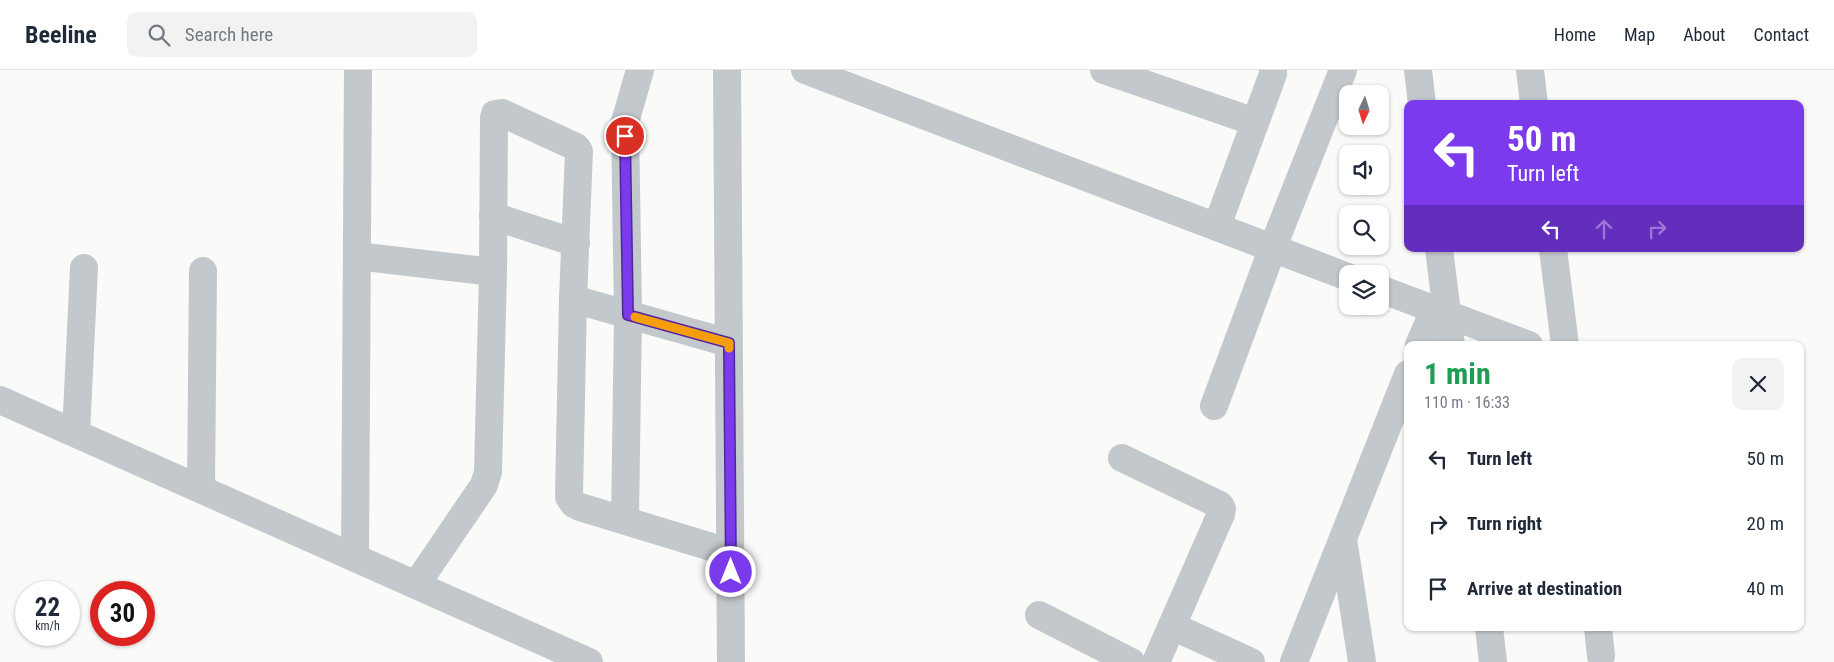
<!DOCTYPE html>
<meta charset="utf-8">
<style>
body{margin:0;font-family:"Roboto Condensed",sans-serif;background:#f2f2f3;color:#1f2937;height:100vh;display:flex;flex-direction:column;font-size:19px;white-space:nowrap}
*{box-sizing:border-box;margin:0}
p{font-size:16px;color:#747a83}
.icon{flex:none;width:28px;height:28px;fill:none;stroke:currentColor;stroke-width:2;stroke-linecap:round;stroke-linejoin:round}
.map{position:relative;flex:1;overflow:hidden}
.details{position:absolute;left:1404px;top:271px;width:400px;height:290px;display:flex;flex-direction:column;background:#fff;border-radius:10px;box-shadow:0 1px 4px #0004}
.details>*{flex:none}
.banner{position:absolute;left:1404px;top:30px;width:400px;height:152px;border-radius:10px;box-shadow:0 1px 4px #0004;background:#7c3aed;color:#fff;overflow:hidden}
.needle{width:32px;rotate:184deg}
.fabs{position:absolute;left:1339px;top:15px;display:grid;gap:10px}
.fabs a{display:grid;place-items:center;width:50px;height:50px;border-radius:10px;background:#fff;box-shadow:0 1px 4px #0004;font-size:25px}
.speed{position:absolute;left:15px;top:511px;display:flex;gap:10px;font-size:25px;font-weight:700;text-align:center}
.speed>*{display:grid;place-content:center;width:65px;height:65px;border-radius:50%;background:#fff;box-shadow:0 1px 4px #0004;line-height:1}
.speed small{font-size:12px;font-weight:400}
.speed .limit{border:8px solid #d22;background:#fff;color:#111}
.pin{position:absolute;display:grid;place-items:center;width:42px;height:42px;color:#fff;margin:-21px;border:2px solid #fff;border-radius:50%;box-shadow:0 1px 5px #0007}
.me{position:absolute;width:55px;margin:-28px;rotate:0deg;stroke-linejoin:round;filter:drop-shadow(0 0 4px #0008)}
.turn{display:flex;align-items:center;gap:18px;height:105px;padding:0 20px;font-size:22px}
.turn .icon{width:65px;height:65px;stroke-width:2.5}
.turn b{display:block;font-size:35px;line-height:42px}
.lanes{display:flex;align-items:center;height:48px;padding:0 20px;background:#0003;justify-content:center;gap:25px;direction:ltr}
.lanes .off{opacity:.35}
.round{display:grid;place-items:center;flex:none;width:52px;height:52px;border-radius:10px;background:#f2f2f3}
.headline{display:flex;align-items:center;justify-content:space-between;height:85px;padding:0 20px}
h1{font-size:30px;font-weight:700;line-height:38px;color:#1e9e55}
ul{padding:0;list-style:none}
li{display:flex;align-items:center;gap:15px;height:65px;padding:0 20px}
li div{flex:1}
li b{display:block;font-size:19px}
li em{font-style:normal}
header{display:flex;align-items:center;gap:30px;box-sizing:border-box;height:70px;padding:0 25px;background:#fff;border-bottom:1px solid #e0e1e3}
header strong{font-size:24px}
nav{display:flex;gap:28px;margin-inline-start:auto;font-size:18px}
.search{width:350px;height:45px;background:#f2f2f3;display:flex;align-items:center;gap:12px;box-sizing:border-box;padding:0 18px;border-radius:10px;color:#747a83;font-size:19px}
.map>svg:first-child{display:block}
.lines{fill:none;stroke-linecap:round;stroke-linejoin:round}
.minor{stroke:#c3c8cc;stroke-width:28}
.route-casing{stroke:#51269a;stroke-width:12}
.route{stroke:#7c3aed;stroke-width:9}
.slow{stroke:#f59e0b;stroke-width:9}
</style>
<header>
<strong>Beeline</strong>
<div class="search"><svg class="icon" aria-label="search" viewBox="0 0 24 24"><circle cx="10" cy="10" r="6"/><path d="M15 15l6 6"/></svg>Search here</div>
<nav><a>Home</a><a>Map</a><a>About</a><a>Contact</a></nav>
</header>
<div class="map">
<svg width="1834" height="592" viewBox="0 0 1834 592">
<rect width="100%" height="100%" fill="#fafaf8"/>
<g class="lines">
<g class="minor">
<path d="M727 0 731 592"/>
<path d="M805 0 1348 207"/>
<path d="M1104 0 1255 52"/>
<path d="M1418 0 1422 34"/>
<path d="M1530 0 1534 34"/>
<path d="M493 146 576 173"/>
<path d="M1217 156 1273 4V0"/>
<path d="M1439 179 1451 275"/>
<path d="M1553 179 1565 275"/>
<path d="M357 186 493 202"/>
<path d="M1380 219 1529 275"/>
<path d="M573 229 729 273"/>
<path d="M1419 275 1434 240"/>
<path d="M0 330 589 592"/>
<path d="M1214 336 1273 177 1343 0"/>
<path d="M76 363 84 198"/>
<path d="M1122 388 1220 435 1222 439 1221 444 1156 592"/>
<path d="M201 419 203 201"/>
<path d="M625 450 628 245 625 52 640 0"/>
<path d="M1343 469 1362 592"/>
<path d="M355 488 358 0"/>
<path d="M416 515 484 415 488 402 493 202 494 48 495 44 502 43 576 77 579 81 573 229 569 427 574 434 580 437 731 483"/>
<path d="M1039 545 1131 592"/>
<path d="M1172 556 1251 592"/>
<path d="M1489 558 1493 592"/>
<path d="M1598 558 1601 586"/>
<path d="M1294 592 1408 304"/>
</g>
</g>
<g class="lines">
<defs>
<path id="route" d="M625 66 628 245 729 273 731 502"/>
</defs>
<use href="#route" class="route-casing"/>
<use href="#route" class="route"/>
<path class="slow" d="M635 247 729 273V278"/>
</g>
</svg>
<div class="fabs">
<a><svg class="needle" viewBox="-14 -14 28 28"><path d="M0-13l5 13h-10z" fill="#e53935"/><path d="M0 13l5-13h-10z" fill="#747a83"/></svg></a>
<a><svg class="icon" aria-label="sound" viewBox="0 0 24 24"><path d="M4 9h4l5-4v14l-5-4H4zM17 9q2 3 0 6"/></svg></a>
<a><svg class="icon" aria-label="search" viewBox="0 0 24 24"><circle cx="10" cy="10" r="6"/><path d="M15 15l6 6"/></svg></a>
<a><svg class="icon" aria-label="layers" viewBox="0 0 24 24"><path d="M12 4l9 5-9 5-9-5zM3 14l9 5 9-5"/></svg></a>
</div>
<div class="speed"><div>22<small>km/h</small></div><div class="limit">30</div></div>
<div class="pin" style="left:625px;top:66px;background:#d93025"><svg class="icon" aria-label="arrive" viewBox="0 0 24 24"><path d="M6 21V4h12l-3 4 3 4H6"/></svg></div>
<svg class="me" style="left:731px;top:502px" viewBox="-20 -20 40 40"><circle r="17" fill="#7c3aed" stroke="#fff" stroke-width="3"/><path d="M0-11L8 9 0 5-8 9z" fill="#fff"/></svg>
<div class="banner">
<div class="turn"><svg class="icon" aria-label="left" viewBox="0 0 24 24"><path d="M17 20v-9H6M10 6l-5 5 5 5"/></svg><div><b>50 m</b>Turn left</div></div>
<div class="lanes"><svg class="icon" aria-label="left" viewBox="0 0 24 24"><path d="M17 20v-9H6M10 6l-5 5 5 5"/></svg><svg class="icon off" aria-label="ahead" viewBox="0 0 24 24"><path d="M12 20V5M6 11l6-6 6 6"/></svg><svg class="icon off" aria-label="right" viewBox="0 0 24 24"><path d="M7 20v-9h11M14 6l5 5-5 5"/></svg></div>
</div>
<section class="details">
<div class="headline"><div><h1>1 min</h1><p>110 m · 16:33</p></div><a class="round"><svg class="icon" aria-label="close" viewBox="0 0 24 24"><path d="M6 6l12 12M18 6L6 18"/></svg></a></div>
<ul>
<li><svg class="icon" aria-label="left" viewBox="0 0 24 24"><path d="M17 20v-9H6M10 6l-5 5 5 5"/></svg><div><b>Turn left</b></div><em>50 m</em></li>
<li><svg class="icon" aria-label="right" viewBox="0 0 24 24"><path d="M7 20v-9h11M14 6l5 5-5 5"/></svg><div><b>Turn right</b></div><em>20 m</em></li>
<li><svg class="icon" aria-label="arrive" viewBox="0 0 24 24"><path d="M6 21V4h12l-3 4 3 4H6"/></svg><div><b>Arrive at destination</b></div><em>40 m</em></li>
</ul>
</section>
</div>
